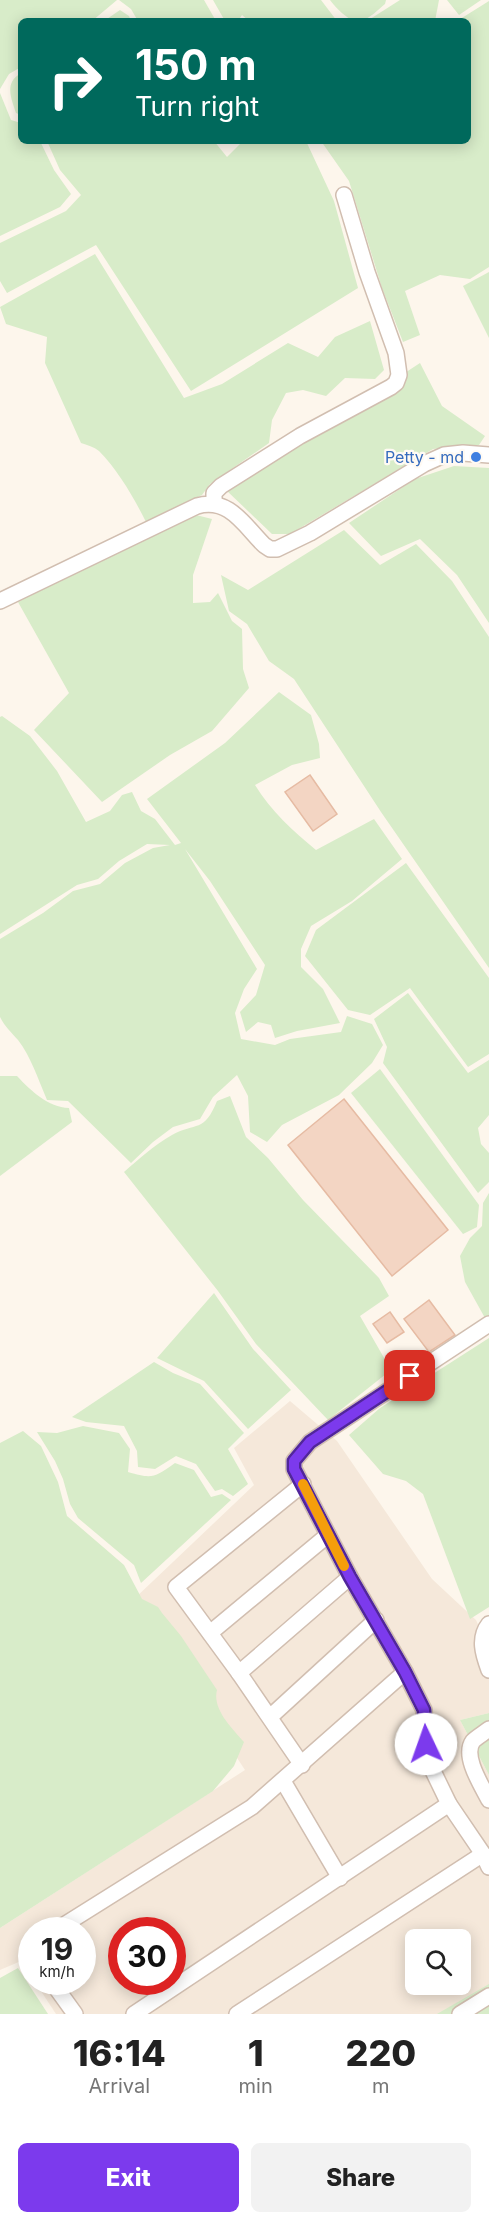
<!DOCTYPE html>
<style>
body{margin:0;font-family:Inter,sans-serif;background:#f2f2f2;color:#222;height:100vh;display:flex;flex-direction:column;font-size:22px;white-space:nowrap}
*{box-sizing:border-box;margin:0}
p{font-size:20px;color:#767676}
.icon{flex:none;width:33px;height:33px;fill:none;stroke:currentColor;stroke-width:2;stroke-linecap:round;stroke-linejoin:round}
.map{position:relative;height:2014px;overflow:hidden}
.drawer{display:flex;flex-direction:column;background:#fff;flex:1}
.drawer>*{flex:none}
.banner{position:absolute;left:18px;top:18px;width:453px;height:126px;border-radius:9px;box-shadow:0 3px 15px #0003;background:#00695c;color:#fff;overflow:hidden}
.buttons{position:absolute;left:405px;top:1929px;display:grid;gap:12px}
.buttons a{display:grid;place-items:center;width:66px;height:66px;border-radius:9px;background:#fff;box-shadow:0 3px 15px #0003;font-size:30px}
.speed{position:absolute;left:18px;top:1917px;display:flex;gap:12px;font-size:30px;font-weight:700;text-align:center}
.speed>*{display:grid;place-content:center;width:78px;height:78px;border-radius:50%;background:#fff;box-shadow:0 3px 15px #0003;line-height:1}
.speed small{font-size:15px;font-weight:400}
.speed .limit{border:9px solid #d22;background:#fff;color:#111}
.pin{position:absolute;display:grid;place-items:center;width:51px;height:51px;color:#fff;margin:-26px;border-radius:12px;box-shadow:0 3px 9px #0006}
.me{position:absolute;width:66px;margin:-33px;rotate:357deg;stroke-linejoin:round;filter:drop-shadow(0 0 4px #0008)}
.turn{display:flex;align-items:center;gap:21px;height:126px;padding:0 18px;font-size:27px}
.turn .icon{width:78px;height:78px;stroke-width:2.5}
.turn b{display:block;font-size:42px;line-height:51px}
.eta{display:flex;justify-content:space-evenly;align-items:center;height:102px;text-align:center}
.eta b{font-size:36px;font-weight:800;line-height:42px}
.primary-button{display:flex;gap:12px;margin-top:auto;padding:12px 18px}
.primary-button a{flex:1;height:69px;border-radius:9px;background:#7c3aed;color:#fff;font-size:24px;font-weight:800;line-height:69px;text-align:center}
.primary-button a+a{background:#f2f2f2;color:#222}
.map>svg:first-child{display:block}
.residential{fill:#f5e8da;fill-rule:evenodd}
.green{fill:#d8ecc9}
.building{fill:#f3d5c3;stroke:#e6bba3;stroke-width:1.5}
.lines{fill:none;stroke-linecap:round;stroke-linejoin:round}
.minor-casing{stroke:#d1beb0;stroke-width:18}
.minor{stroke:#fff;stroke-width:15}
.route-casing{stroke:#51269a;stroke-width:15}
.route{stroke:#7c3aed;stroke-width:10}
.slow{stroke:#f59e0b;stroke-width:10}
.shop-dot{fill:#3f7fe0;stroke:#fffaf3;stroke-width:2}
.labels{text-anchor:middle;stroke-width:4.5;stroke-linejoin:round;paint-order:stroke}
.shop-label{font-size:16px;fill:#366cbe;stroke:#fffaf3;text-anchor:end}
</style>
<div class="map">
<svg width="489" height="2014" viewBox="0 0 489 2014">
<rect width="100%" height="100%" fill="#fdf6ec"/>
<path class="residential" d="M290 1401 337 1441 432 1579 476 1620 489 1648V1713L460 1720 489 1775V2014H56L35 1982H82V1930H32L31 1977 21 1961 0 1970V1928L245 1770 133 1600 254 1485 234 1448ZM122 1930H172V1982H122ZM416 1940H460V1984H416Z"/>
<g class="green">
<path d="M0 0H117L92 21H21V67L9 74 0 89Z"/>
<path d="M119 0H204L216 21H138L131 9Z"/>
<path d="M213 0H321L337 21H249L242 15 238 21H225Z"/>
<path d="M330 0H386L385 4C379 9 369 19 361 21 351 24 336 8 330 0Z"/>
<path d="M400 0H439L435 21H367Z"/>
<path d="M447 0H481L459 15Z"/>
<path d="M489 1V267L470 279 440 275 405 291 420 335 403 342 382 288 349 181 321 141H468V21H457Z"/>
<path d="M120 10 129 16 131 21H104Z"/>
<path d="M21 73V115L16 113C11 97 4 83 21 73Z"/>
<path d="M0 93 11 120 21 123V141H40L54 170 71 194 60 207 0 236Z"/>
<path d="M47 141H214L227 157 243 141H306L334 201 358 288 191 391 96 245 7 293 0 281V243L66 211 81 195 60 170Z"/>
<path d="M95 254 184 398 222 384 288 343 318 357 335 337 370 321 384 370 375 379 345 378 326 396 303 390 286 393 272 420 269 443 210 484 202 495 146 522C134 498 118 470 99 451 94 447 87 445 81 443L45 363 47 337 6 324 0 307Z"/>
<path d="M489 272V338L463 286Z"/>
<path d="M420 363 442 406 485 436 479 445 433 449 290 534H272L226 490Z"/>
<path d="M454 466 489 468V623L457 575 420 539 381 556 349 523 415 479Z"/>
<path d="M196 515 212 519 193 575V603L210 602 218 593 232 621 242 629 243 669 249 688 212 731 170 755 102 802 34 730 69 693 18 602 81 568Z"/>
<path d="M344 530 380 565 416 544 452 581 489 637V968L381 812 294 679 269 661 247 624 229 611 221 575 248 590Z"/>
<path d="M279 692 311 715 319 744 320 758 292 765 255 785C271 811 293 831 316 850L374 819 402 859 352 901 311 926 301 949V967L323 989 340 1023 297 1031 275 1038 271 1025 258 1022 246 1032 240 1012 256 995 265 965 210 881 185 849 257 969 244 989 235 1013 241 1039 275 1045 290 1039 341 1032 347 1016 372 1024 383 1045 372 1063 339 1095 282 1125 267 1142 250 1132 248 1096 237 1075 213 1097 200 1119 173 1127 153 1142 131 1163 68 1101 47 1100C38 1079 31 1057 18 1040 11 1032 5 1027 0 1017V939L43 913 73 891 100 884 125 863 153 848 170 845 147 844 119 861 98 879 77 885 0 934V717L2 716 30 736 57 771 86 822 110 811 122 795 132 792 141 811 155 819 175 845 181 843 147 799 225 743Z"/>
<path d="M406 863 489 978V1054L468 1067 410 988 370 1015 348 1010 305 956 316 930Z"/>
<path d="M408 993 468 1073 489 1060V1115L478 1128 481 1144 489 1153V1182L478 1193 383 1063 387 1047 374 1019Z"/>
<path d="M380 1069 479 1205 477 1227 463 1234 351 1093Z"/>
<path d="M0 1076H17C31 1091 48 1107 69 1108L72 1122 0 1176Z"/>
<path d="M230 1096 246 1137 268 1158 303 1200 379 1278 389 1296 360 1316 391 1370 328 1420 256 1344 218 1291 124 1172C139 1159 154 1145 172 1135 196 1122 204 1133 217 1101Z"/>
<path d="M489 1193V1315L485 1318 465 1282 460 1256 470 1238 482 1226 483 1203Z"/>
<path d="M214 1293 253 1349 291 1390 248 1429 204 1381 157 1358Z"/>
<path d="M489 1338V1607L470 1619 423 1494 406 1481 383 1474 349 1435 380 1408Z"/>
<path d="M154 1362 173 1373 200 1384 244 1433 228 1449 248 1484 233 1496 222 1489 215 1491 196 1464 176 1456 155 1469 138 1467 137 1451 124 1426 86 1422 72 1417Z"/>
<path d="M83 1426 119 1433 130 1449 128 1472C152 1479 154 1478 175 1463L194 1470 211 1497 222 1494 231 1500 141 1583 134 1565 78 1518 70 1504 63 1479 55 1461 37 1432 57 1433Z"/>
<path d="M23 1431 41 1446 58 1482 67 1516 124 1565 142 1599 158 1607 162 1613 181 1636 217 1690C212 1709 232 1728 244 1742L234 1766 213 1791 0 1928V1443Z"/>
<path d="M489 1713V1775L460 1720Z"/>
<path d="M18 1968 48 2014H0V1978Z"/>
<path d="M489 1984V2014H437Z"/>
</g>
<g class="building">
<path d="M310 775 337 814 313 831 285 792Z"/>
<path d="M344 1099 448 1230 392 1276 288 1145Z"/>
<path d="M429 1300 455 1335 429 1352 404 1319Z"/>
<path d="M390 1312 404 1332 387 1343 373 1324Z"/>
</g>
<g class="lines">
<defs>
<g id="minor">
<path d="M214 504V493L221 486 300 436 391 387 396 383 399 375 396 353 367 272 344 195"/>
<path d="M0 601 197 506C229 497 244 525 264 545L270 549H277L310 533 424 464 444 455 463 453 489 455"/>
<path d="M489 1324 310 1442 294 1461V1469L350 1577 405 1672 424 1710 426 1744 434 1773 449 1804 483 1854 489 1867"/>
<path d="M489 1624C478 1638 483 1654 489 1670"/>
<path d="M210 1633 328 1535"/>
<path d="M239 1673 350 1577"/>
<path d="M270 1717 376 1620"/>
<path d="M489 1729C484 1733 477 1737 473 1741 462 1756 482 1786 489 1800"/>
<path d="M302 1765 239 1673 176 1587 303 1484"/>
<path d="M283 1781 340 1878"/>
<path d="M56 1930 252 1807 405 1672"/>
<path d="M32 1946 29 1947 32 1951"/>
<path d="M52 1982 75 2014"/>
<path d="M134 2014 449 1804"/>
<path d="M237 2014 483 1854"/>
<path d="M460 2014 489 1996"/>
</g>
</defs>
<use href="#minor" class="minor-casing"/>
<use href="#minor" class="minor"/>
</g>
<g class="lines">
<defs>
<path id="route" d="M410 1376 310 1442 294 1461V1469L350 1577 405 1672 424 1710 426 1744"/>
</defs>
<use href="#route" class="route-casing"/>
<use href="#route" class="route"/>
<path class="slow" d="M303 1484 344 1566"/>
</g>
<circle class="shop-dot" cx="476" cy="457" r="6"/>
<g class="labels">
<g class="shop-label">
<text x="464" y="463">Petty - md</text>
</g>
</g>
</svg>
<div class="buttons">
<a><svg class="icon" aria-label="search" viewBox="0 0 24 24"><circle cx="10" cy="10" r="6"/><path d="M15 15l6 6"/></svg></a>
</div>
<div class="speed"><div>19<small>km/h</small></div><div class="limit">30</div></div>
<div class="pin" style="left:410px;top:1376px;background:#d93025"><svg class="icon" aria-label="arrive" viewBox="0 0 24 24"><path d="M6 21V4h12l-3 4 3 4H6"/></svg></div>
<svg class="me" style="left:426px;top:1744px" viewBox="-20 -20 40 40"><circle r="19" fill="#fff"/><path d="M0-13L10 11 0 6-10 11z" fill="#7c3aed"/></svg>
<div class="banner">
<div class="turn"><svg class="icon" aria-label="right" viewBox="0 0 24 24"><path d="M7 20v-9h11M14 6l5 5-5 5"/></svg><div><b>150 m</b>Turn right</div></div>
</div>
</div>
<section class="drawer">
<div class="eta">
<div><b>16:14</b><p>Arrival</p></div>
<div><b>1</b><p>min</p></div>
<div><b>220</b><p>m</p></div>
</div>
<div class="primary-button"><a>Exit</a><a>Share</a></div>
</section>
